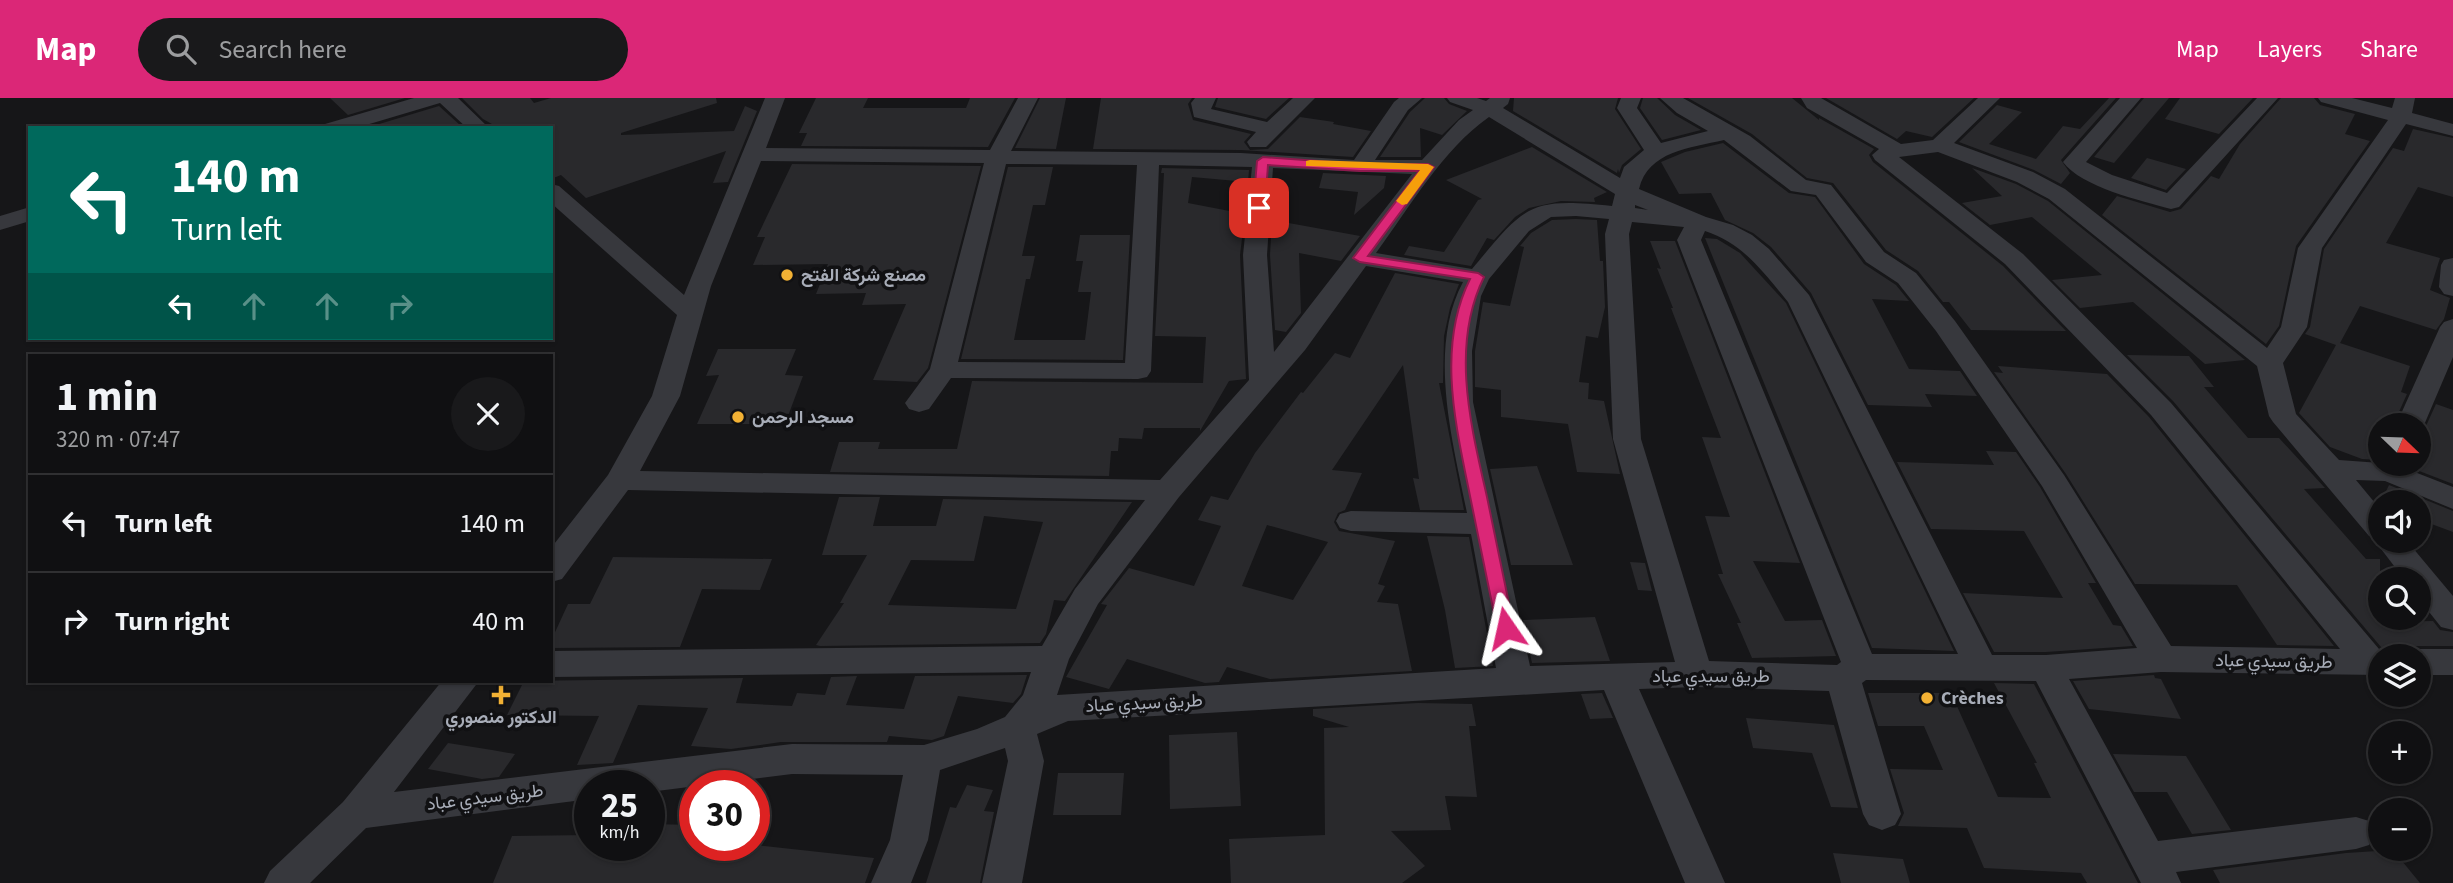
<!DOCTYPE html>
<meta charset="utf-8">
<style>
body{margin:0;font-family:"Source Sans 3",Vazirmatn,sans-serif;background:#19191b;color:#f1f3f6;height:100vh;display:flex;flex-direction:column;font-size:26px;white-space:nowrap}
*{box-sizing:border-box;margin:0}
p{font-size:23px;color:#9c9d9f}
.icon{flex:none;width:38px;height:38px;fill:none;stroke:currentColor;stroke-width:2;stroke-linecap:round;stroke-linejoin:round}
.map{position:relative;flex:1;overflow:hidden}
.panel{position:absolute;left:28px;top:256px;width:525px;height:329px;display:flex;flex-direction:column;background:#101012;border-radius:0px;box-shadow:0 2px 5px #0004,0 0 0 2px #303032}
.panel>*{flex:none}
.hud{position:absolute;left:28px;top:28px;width:525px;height:214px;border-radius:0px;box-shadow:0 2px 5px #0004,0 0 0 2px #303032;background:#00695c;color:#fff;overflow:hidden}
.needle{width:46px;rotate:113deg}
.controls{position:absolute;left:2368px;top:315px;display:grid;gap:14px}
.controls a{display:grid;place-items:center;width:63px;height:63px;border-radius:50%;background:#101012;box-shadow:0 2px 5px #0004,0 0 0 2px #303032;font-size:35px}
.speed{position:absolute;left:574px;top:672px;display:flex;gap:14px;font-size:35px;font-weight:700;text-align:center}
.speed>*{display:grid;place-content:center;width:91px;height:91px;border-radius:50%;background:#101012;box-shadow:0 2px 5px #0004,0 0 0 2px #303032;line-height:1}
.speed small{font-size:18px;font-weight:400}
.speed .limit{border:10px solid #d22;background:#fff;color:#111}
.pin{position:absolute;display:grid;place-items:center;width:60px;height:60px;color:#fff;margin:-30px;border-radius:14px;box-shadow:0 4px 10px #0006}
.me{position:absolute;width:77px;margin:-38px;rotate:349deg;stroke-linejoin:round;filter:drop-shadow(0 0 5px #0008)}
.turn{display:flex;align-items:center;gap:24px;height:147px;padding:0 28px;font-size:32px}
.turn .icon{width:91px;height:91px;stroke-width:2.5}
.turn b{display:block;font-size:49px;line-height:60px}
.lanes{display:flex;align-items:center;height:66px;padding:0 28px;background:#0003;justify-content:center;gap:35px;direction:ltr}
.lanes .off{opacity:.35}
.round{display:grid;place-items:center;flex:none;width:74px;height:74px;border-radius:37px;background:#19191b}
.headline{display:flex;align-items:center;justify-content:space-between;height:119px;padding:0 28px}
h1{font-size:42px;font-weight:700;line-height:52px}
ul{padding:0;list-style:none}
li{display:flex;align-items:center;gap:21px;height:98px;padding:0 28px;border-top:2px solid #303032}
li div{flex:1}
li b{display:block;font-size:26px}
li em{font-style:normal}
header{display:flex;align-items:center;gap:42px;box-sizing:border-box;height:98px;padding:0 35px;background:#db2777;color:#fff}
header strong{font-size:33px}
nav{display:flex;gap:38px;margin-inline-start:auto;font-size:24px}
.search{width:490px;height:63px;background:#19191b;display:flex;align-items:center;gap:18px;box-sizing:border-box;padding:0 24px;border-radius:38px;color:#9c9d9f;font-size:26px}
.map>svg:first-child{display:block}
.building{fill:#29292c;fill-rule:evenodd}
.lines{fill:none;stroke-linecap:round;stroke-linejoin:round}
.street{fill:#37383d;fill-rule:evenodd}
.route{fill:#db2777;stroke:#8e194d;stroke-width:2}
.slow{fill:#f59e0b}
.poi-dot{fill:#f2b134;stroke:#111113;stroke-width:2.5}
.labels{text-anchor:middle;stroke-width:7;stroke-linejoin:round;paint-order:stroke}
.poi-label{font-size:18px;font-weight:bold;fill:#a8adb8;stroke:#111113;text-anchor:start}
.street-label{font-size:18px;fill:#a8adb8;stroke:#111113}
</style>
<header>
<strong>Map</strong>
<div class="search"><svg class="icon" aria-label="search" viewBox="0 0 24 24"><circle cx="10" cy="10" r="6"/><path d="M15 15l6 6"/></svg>Search here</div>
<nav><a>Map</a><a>Layers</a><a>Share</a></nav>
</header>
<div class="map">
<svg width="2453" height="785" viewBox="0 0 2453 785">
<rect width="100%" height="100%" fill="#161618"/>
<g class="building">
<path d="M330 0H405L348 17Z"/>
<path d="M462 0H530L534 5 551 0H716L717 5 621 35V37L734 33 745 8 757 13 728 84 713 85 726 53 586 100 561 77 551 81V30L526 27 499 30 483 21Z"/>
<path d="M816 0H868L863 10H966L970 0H1015L988 49 801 48 807 35H799Z"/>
<path d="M1040 0H1066L1056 51 1015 50Z"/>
<path d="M1101 0H1192L1188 6 1193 22 1251 36 1244 44 1250 52 1268 51 1300 19 1334 24 1333 26 1371 33 1353 59 1241 52 1093 51Z"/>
<path d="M1218 0H1289L1266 21 1215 9Z"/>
<path d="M1425 0H1444L1449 6 1467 13 1442 37 1420 30 1421 59H1380L1410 14Z"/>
<path d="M1514 0H1618L1615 11 1641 51 1622 67 1619 75 1618 71 1617 75 1513 13Z"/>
<path d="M1643 0H1657L1675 17 1701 32 1662 42 1640 10Z"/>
<path d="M1688 0H1792L1819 22V20L1874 51 1869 57 1873 64 2003 168 2066 233 1971 232 1949 204H1943L1918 173 1886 152 1833 85 1807 80 1752 36Z"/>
<path d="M1826 0H1974L1932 39 1906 33 1897 41Z"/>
<path d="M2109 0H2116L2061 62 2070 75 2061 86 2034 72 1959 44 1997 7 2022 14 1989 46 2036 61 2063 28 2080 31Z"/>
<path d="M2144 0H2169L2114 65 2094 59Z"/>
<path d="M2180 0H2253L2219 36 2165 21Z"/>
<path d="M2281 0H2314L2320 7 2355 16 2345 36 2370 43 2296 148 2279 228 2266 246 2102 117 2117 98 2170 114 2181 111 2211 78 2219 81 2240 46Z"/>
<path d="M439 8 461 28 366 30Z"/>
<path d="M2413 31 2453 40V99L2418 89 2386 145 2440 160 2430 192 2450 200 2444 221 2436 232 2360 208 2340 245 2410 268 2401 294 2407 296 2393 327H2380V362L2362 361 2330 349 2299 315 2336 247 2305 236 2310 229 2324 151 2393 50 2404 53Z"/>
<path d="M1723 45 1789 95 1815 99 1864 166 1896 187 1909 203 1872 201 1909 271 1960 273 1977 298 1925 296 1932 309 1868 307 1811 195 1771 149 1753 135 1725 122 1711 95 1679 96 1661 64 1685 54Z"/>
<path d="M1532 49 1607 94 1594 100 1595 104 1561 103 1529 110 1515 119 1494 142 1487 140 1471 168 1404 157 1409 148 1444 154 1478 102 1482 101 1446 82Z"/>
<path d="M2147 60 2186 71 2166 92 2131 80Z"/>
<path d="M792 66 981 68 928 270 917 284 873 282 906 206 862 207 866 195 816 196 828 166 753 167 765 139H757Z"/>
<path d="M1008 69H1053L1045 107H1033L1022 158H1035L1030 181H1026L1014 242H1085L1091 194H1078L1083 163H1076L1080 137H1130L1123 262 961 261Z"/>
<path d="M1162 70 1249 72 1248 84 1192 79 1188 105 1245 116 1240 157 1246 281 1229 283 1200 333V330H1144L1142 341 1119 340 1118 353H1111L1109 378 830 374 839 344H880L878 351H957L972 283 1203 285 1206 239 1155 238 1164 75H1161Z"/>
<path d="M1972 70 2016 86 2048 103 2245 262 2205 266 2133 204 2080 210 2052 182 2102 177 2032 119 1990 127 1962 105 2002 98Z"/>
<path d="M1323 75 1386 78 1384 90 1354 117 1358 94 1319 90Z"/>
<path d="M1576 121 1597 122 1600 163H1603L1605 209 1598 240 1586 238 1579 284 1589 285 1588 301 1604 303 1620 376 1577 374 1568 326 1501 319V292L1475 289V253L1483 204 1510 208 1524 149 1520 148 1531 135 1552 122Z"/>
<path d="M1272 122 1360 138 1341 163 1299 155 1301 215 1286 234 1275 232 1270 157Z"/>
<path d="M1705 140 1717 141 1740 155 1786 205 1954 553 1872 550Z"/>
<path d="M1650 143H1675L1800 465 1753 463 1785 523 1822 522 1836 558 1752 560 1737 525H1741L1718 476H1723L1705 418 1730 419 1702 339 1721 340 1671 210H1673L1657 170 1661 171Z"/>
<path d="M1395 175 1459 186 1450 210 1444 238 1443 285H1439L1464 412H1420L1413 380 1419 381 1403 267 1332 372 1362 375 1345 412 1338 415 1334 424 1339 433 1395 443 1378 486 1385 488 1377 504 1398 506 1412 573 1270 581 1227 569 1219 584 1205 585 1127 561 1109 591 1066 579 1107 507 1101 506 1129 470 1194 488 1221 428 1198 422 1211 398 1228 402 1255 355 1301 294 1303 295 1335 255 1350 260ZM1267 427 1328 444 1293 502 1242 488Z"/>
<path d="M718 251H796L785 277 803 278 785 326H697L719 277 706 278Z"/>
<path d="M2127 257 2189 258 2214 289H2204L2248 340H2279L2325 390 2304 391 2366 461H2380V524L2433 523 2440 532 2453 534V548H2418L2395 554 2381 549 2173 303Z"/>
<path d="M1998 268 2107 276 2149 319 2334 548 2277 547 2237 487 2135 486 2066 376 1994 274 2003 275Z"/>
<path d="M2436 306 2453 312V386L2401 366H2418V336L2426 328Z"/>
<path d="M1986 353 2016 354 2040 389 2096 485H2088L2113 527 2121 528 2133 548 2046 554H1994L1963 495 2063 500 2024 433 1931 431 1897 364 1994 367Z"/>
<path d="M1537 368 1573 467H1511L1490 371Z"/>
<path d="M2389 387 2453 413V434L2418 421V404H2381Z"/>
<path d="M839 399H880L873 428H936L943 401 1132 404 1065 503 1054 502 1046 536 1040 545 820 548 816 547 844 505H840L867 457H822ZM984 418 1043 424 1016 511 888 507 911 462 974 463Z"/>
<path d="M1427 438 1469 439 1493 568 1455 570 1445 512Z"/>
<path d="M613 459 772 461 760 492 702 491 680 549 551 550V543L568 506H590Z"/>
<path d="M1630 464 1645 465 1652 493 1638 492Z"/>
<path d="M1595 519 1610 563 1532 565 1523 522Z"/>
<path d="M1027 577 1021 596 1013 605 958 598 944 638 932 642 889 638 887 644H781L731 651 691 648 708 610 638 607 613 665 577 667 599 618 507 617 524 583 743 580 736 605 792 608 797 595 825 597 831 579 857 578 846 607 904 611 915 578Z"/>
<path d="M2154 577 2155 580 2161 581 2181 621 2089 611 2073 583Z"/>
<path d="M1994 585 2034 586 2138 785H2087L2081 775 1984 770 1967 730 1898 728 1904 715 1890 671 1943 672 1924 628H1878L1868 595H1951L1998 699 2051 700 2034 665H2037Z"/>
<path d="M1602 595 1613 620 1590 621 1581 596Z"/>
<path d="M1418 605 1472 606 1476 628H1469L1477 699 1445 698 1451 732 1391 733 1425 768 1402 785H1231L1229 741 1325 737 1324 630 1349 629 1313 618V611Z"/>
<path d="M1746 620 1834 627 1858 710 1831 709 1812 655 1753 650Z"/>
<path d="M1237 634 1241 708 1170 711 1169 637Z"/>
<path d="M448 645 492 652 515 656 499 679 482 681 428 671Z"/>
<path d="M2113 656 2186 658 2231 732 2192 736 2167 694H2134Z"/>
<path d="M1058 675H1124L1121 717H1053Z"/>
<path d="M967 687 993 692 984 713 994 714 980 785H926L950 709 956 710Z"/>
<path d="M649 726 695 727V747H754L874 760 865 785H493L512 738 590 737V747H649Z"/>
<path d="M2393 752 2420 785H2220L2213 772 2346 755Z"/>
<path d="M1833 755 1903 761 1910 785H1841Z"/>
</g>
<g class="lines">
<g class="street">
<path d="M414 0H458L489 30H467L440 5 356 30H322L325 26Z"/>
<path d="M765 0H785L766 50 990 52 1018 0H1038L1011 53 1241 55 1354 62 1394 4 1399 0H1422L1408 12 1375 62H1422L1459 22 1473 12 1450 4 1447 0H1477L1486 3 1490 0H1510L1508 6 1503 10 1620 80 1624 69 1644 52 1617 10 1621 0H1641L1637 10 1661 45 1708 33 1677 15 1660 0H1683L1750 38 1806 82 1831 87 1884 154 1916 175 1955 223 2064 377 2171 548 2340 551 2151 317 2005 166 1875 62 1872 57 1879 51 1807 10 1801 0H1821L1901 46 1933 42 1978 0H2000L1954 45 2033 74 2065 91 2267 250 2281 229 2298 150 2388 22 2321 4 2318 0H2352L2392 10 2395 0H2415L2412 15 2453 26V38L2406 26 2322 150 2307 229 2283 265 2296 316 2339 362 2394 366 2453 389V411L2385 383 2356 382 2380 411V443H2407L2453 498V532L2441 529 2418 500V481H2404L2375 443 2376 440 2369 438 2273 324 2269 318 2257 268 2049 101 2017 84 1938 54 1899 59 2023 156 2171 305 2379 551 2392 555 2394 558H2380V577L2161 574 2069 581 2158 743 2356 719 2369 723 2375 735 2369 747 2356 751 2176 774 2181 785H2141L2036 583 1866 582 1862 585 1901 716 1895 727 1882 732 1869 727 1863 716 1829 593 1696 589 1639 591 1725 785H1685L1604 592 1068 623 1037 636 1044 663 1022 785H982L1008 663 1005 650 940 672 928 742 911 785H871L890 742 903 677 792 676 649 694V688H590V701L366 730 310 785H264L270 773 343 704 442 583H479L394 694 792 646 924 647 977 631 1005 619 1023 597 1031 574 551 579V553L1042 548 1075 491 1145 402 628 392 562 481 551 484V450L608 377 652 298 677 217 551 105V86L559 88 684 197ZM1489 19 1615 96 1612 108C1527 99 1525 108 1472 171L1376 155C1410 109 1442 52 1489 19ZM1724 42 1791 93 1816 97 1866 164 1898 185 1936 233 2042 388 2137 550 2046 557H1992L1809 197 1769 151 1752 137 1733 127 1706 119 1639 91C1648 53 1690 50 1724 42ZM761 63 984 65 930 271 905 305 909 311 919 314 929 311 951 280 1138 281 1147 279 1151 273 1159 67 1252 69 1243 157 1249 282 1160 382 640 373 680 298 711 188ZM1006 66 1137 67 1125 265 958 264ZM1273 70 1412 76 1274 254 1267 157ZM1635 107 1648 112 1635 110ZM1576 118 1609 121 1605 136 1613 341 1675 564 1530 568 1473 304 1472 253 1481 198 1489 181 1529 133 1551 119ZM1632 124 1684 129 1677 142 1841 564 1837 567 1709 563 1641 341 1629 136ZM1705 133C1743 145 1764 175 1788 204L1958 556H1872L1701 142ZM1366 168 1463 184C1427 251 1453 345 1467 415L1351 413 1340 416 1336 423 1340 430 1351 433 1471 436 1496 570 1057 597 1069 561 1098 506 1179 399 1305 252Z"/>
<path d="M1195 0H1216L1211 11 1267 24 1293 0H1315L1266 49H1250L1247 44 1256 34 1194 19 1191 5Z"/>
<path d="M2120 0H2141L2086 64 2112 77 2167 95 2257 0H2278L2179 109 2171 111C2142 103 2081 89 2063 64Z"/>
<path d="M30 109V123L0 132V118Z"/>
<path d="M2453 160V198L2444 196 2439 189 2441 167 2444 162Z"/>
<path d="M2453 221V259L2424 327 2418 334V327H2396L2440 229 2444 224Z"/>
<path d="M2418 551H2453V577H2418V558H2404L2406 555Z"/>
</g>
</g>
<path class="route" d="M1263 59 1360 66H1428L1434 69 1368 158 1478 175 1484 179C1450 248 1471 328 1487 399 1496 443 1505 487 1514 530L1512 535H1499L1497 530C1488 486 1479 442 1470 398 1456 328 1436 249 1470 181L1360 164 1353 160 1419 73H1360L1268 67 1265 110 1259 113 1253 110 1257 63Z"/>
<path class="slow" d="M1310 62 1428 66 1434 69 1407 106 1402 107 1396 103 1420 72 1306 68V63Z"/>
<g class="poi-dot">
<circle cx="787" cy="177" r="7"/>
<circle cx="738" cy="319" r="7"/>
<path d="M497.5 586.5h7v7h7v7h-7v7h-7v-7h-7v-7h7z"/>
<circle cx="1927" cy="600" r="7"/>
</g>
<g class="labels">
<g class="poi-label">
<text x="801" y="183">مصنع شركة الفتح</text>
<text x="752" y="325">مسجد الرحمن</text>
<text x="1941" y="606">Crèches</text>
<text x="501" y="625" text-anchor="middle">الدكتور منصوري</text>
</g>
<g class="street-label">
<text transform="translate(2274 563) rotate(1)" y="6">طريق سيدي عباد</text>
<text x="1711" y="584">طريق سيدي عباد</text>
<text transform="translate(1144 605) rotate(-3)" y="6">طريق سيدي عباد</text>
<text transform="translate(485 699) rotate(-7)" y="6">طريق سيدي عباد</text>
</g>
</g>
</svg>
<div class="controls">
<a><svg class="needle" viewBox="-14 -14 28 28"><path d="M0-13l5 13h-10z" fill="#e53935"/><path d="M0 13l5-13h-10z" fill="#9c9d9f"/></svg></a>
<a><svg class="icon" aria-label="sound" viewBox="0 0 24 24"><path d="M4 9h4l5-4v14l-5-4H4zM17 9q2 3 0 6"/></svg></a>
<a><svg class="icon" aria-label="search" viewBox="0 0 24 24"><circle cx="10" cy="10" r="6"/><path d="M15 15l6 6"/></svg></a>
<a><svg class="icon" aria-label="layers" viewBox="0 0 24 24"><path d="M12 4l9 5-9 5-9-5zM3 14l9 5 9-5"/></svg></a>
<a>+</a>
<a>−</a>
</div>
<div class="speed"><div>25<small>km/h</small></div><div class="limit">30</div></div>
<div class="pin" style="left:1259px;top:110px;background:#d93025"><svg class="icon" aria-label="arrive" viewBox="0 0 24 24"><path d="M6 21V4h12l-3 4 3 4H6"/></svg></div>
<svg class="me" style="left:1506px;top:530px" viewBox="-20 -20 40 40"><path d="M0-17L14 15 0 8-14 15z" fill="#db2777" stroke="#fff" stroke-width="4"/></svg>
<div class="hud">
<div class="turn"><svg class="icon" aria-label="left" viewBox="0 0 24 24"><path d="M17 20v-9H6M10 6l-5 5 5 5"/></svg><div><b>140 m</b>Turn left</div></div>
<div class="lanes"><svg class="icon" aria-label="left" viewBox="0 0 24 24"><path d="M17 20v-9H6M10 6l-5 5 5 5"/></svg><svg class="icon off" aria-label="ahead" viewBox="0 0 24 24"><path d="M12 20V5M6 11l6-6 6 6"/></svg><svg class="icon off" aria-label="ahead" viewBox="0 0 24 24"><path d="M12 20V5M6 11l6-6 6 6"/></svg><svg class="icon off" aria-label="right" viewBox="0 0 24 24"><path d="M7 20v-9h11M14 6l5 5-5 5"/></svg></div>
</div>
<section class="panel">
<div class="headline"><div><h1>1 min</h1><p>320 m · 07:47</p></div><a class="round"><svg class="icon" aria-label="close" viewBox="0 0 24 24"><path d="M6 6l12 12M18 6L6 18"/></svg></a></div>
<ul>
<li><svg class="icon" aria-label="left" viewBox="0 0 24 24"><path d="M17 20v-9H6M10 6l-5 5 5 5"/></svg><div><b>Turn left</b></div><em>140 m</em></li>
<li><svg class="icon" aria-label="right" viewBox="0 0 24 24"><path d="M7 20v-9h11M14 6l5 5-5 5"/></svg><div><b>Turn right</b></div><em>40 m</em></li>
</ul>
</section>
</div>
